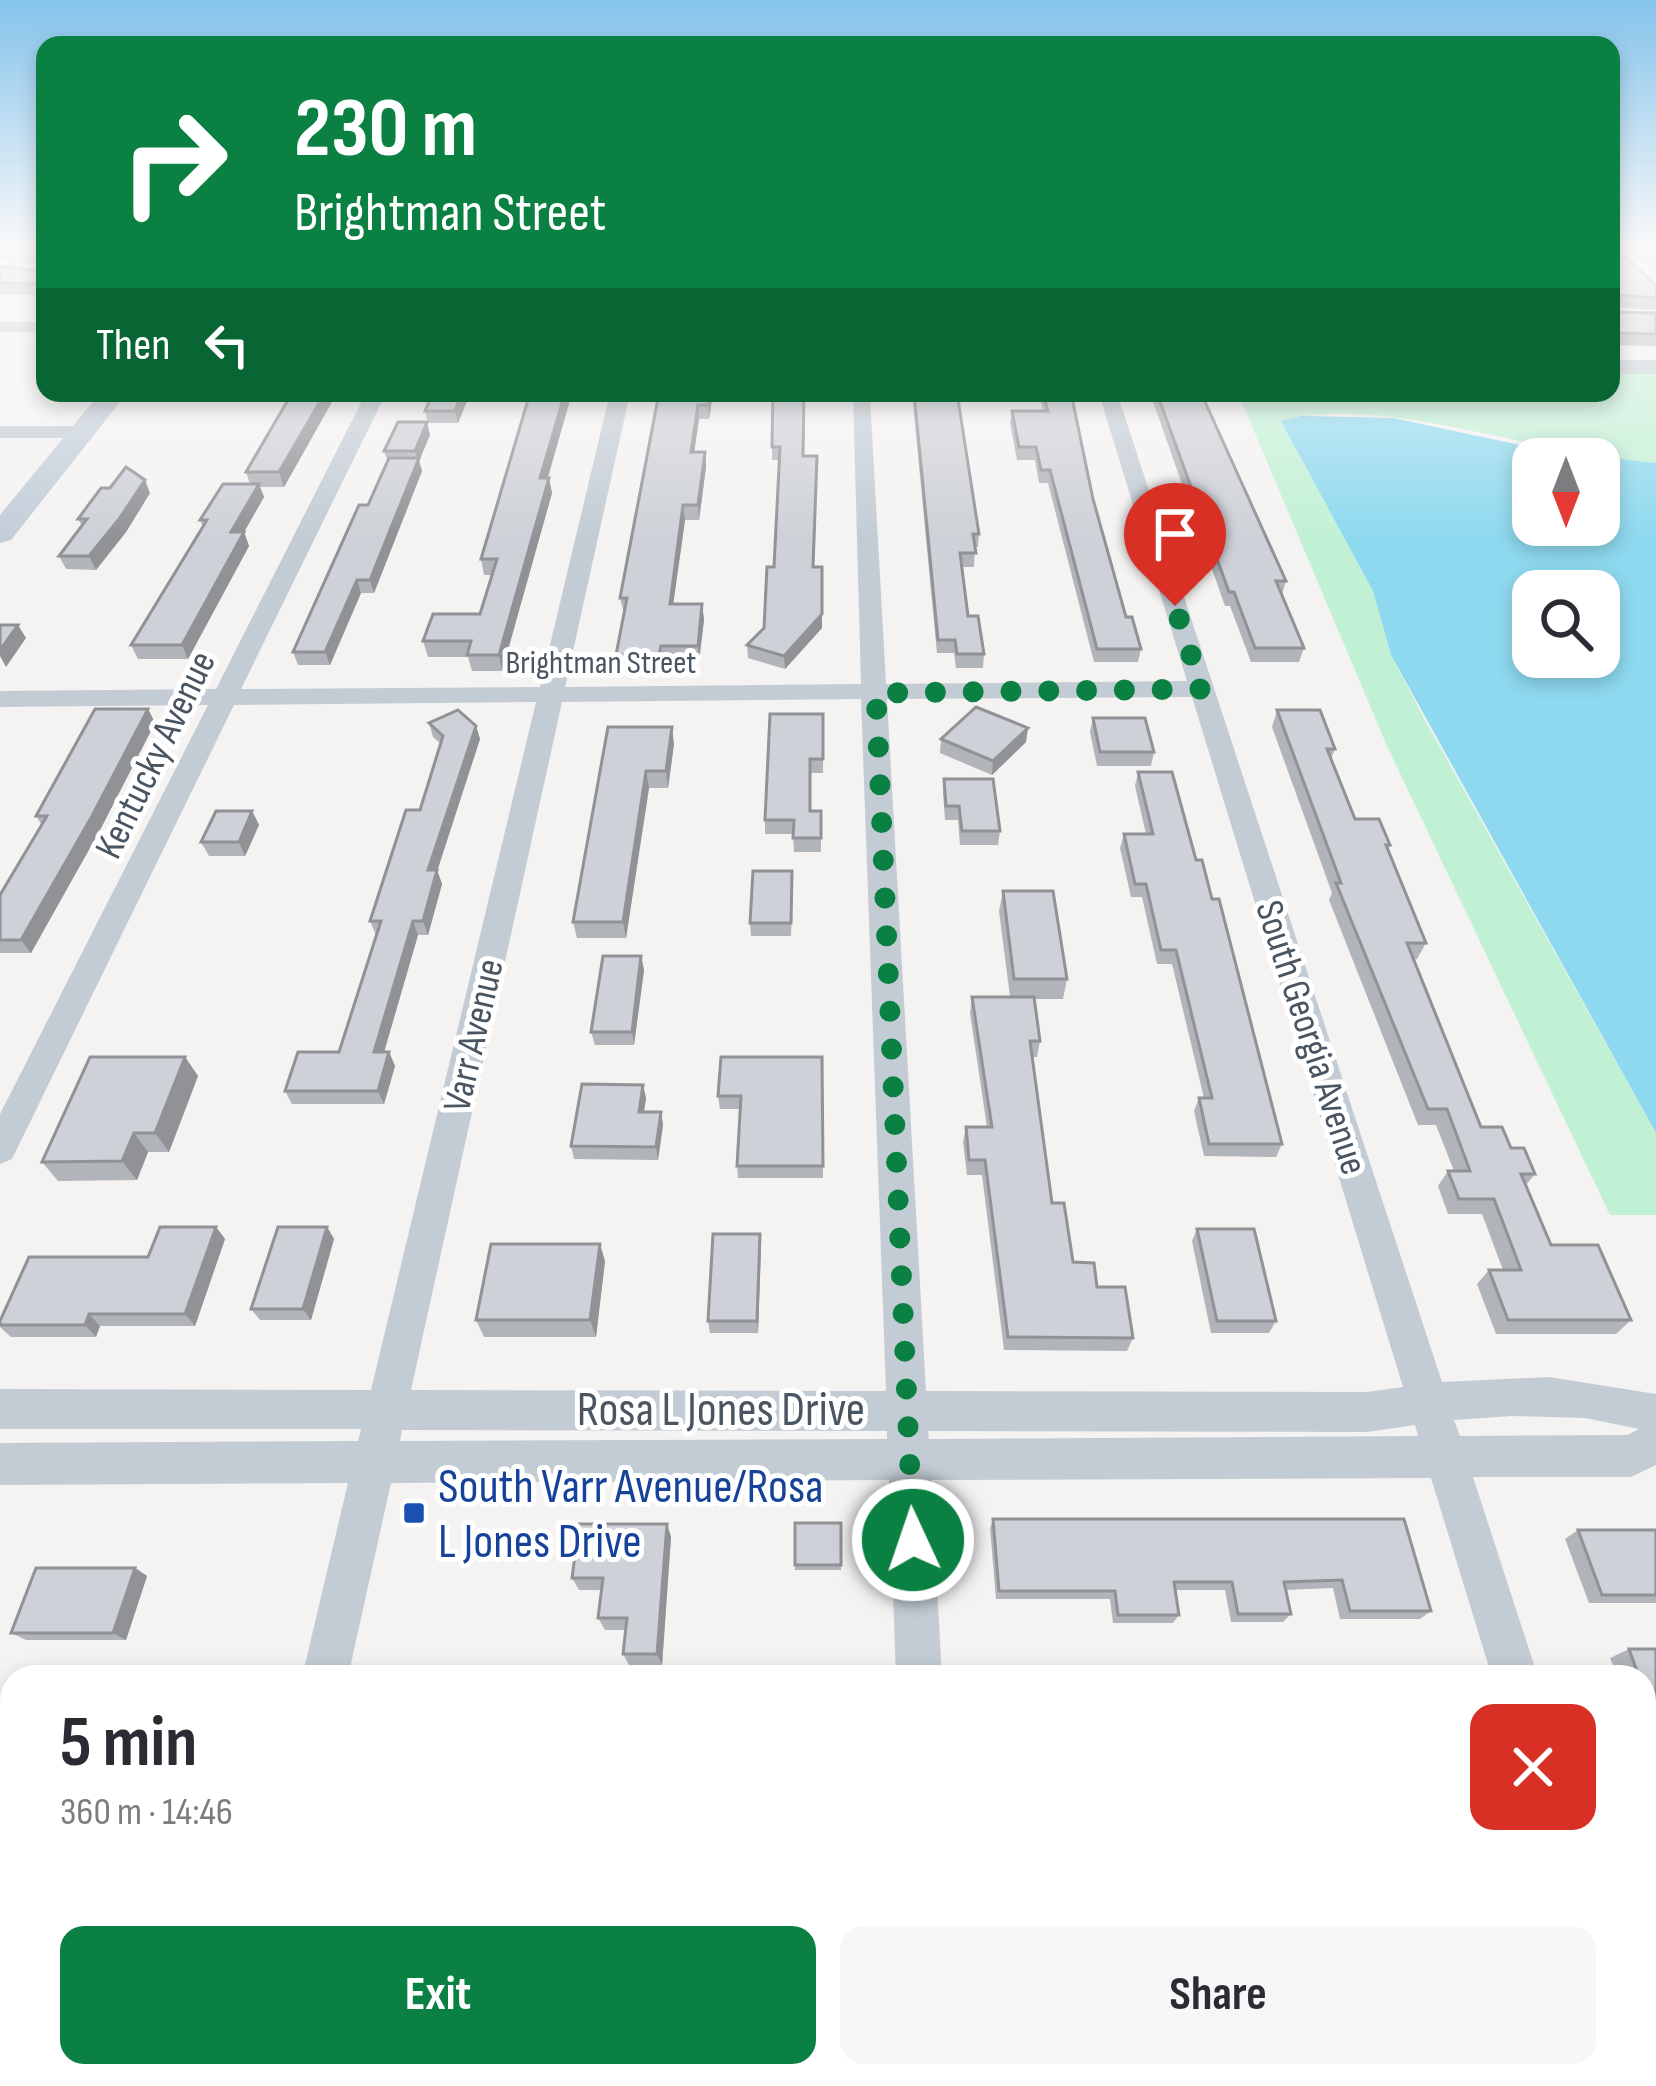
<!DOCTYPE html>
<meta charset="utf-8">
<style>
body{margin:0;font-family:"Sofia Sans Condensed",sans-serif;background:#f7f7f7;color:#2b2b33;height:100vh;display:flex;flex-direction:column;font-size:45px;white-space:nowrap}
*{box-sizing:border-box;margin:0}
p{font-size:39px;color:#7c7c81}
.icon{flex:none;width:66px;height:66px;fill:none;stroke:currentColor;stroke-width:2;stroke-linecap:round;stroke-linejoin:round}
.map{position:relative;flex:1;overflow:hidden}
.sheet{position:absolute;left:0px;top:1665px;width:1656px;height:423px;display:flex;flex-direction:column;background:#fff;border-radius:36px 36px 0 0;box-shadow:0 6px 18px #0003}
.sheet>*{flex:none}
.hud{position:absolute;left:36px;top:36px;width:1584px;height:366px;border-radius:24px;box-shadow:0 6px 18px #0003;background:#0b8043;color:#fff;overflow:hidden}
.needle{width:78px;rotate:180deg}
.fabs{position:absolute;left:1512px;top:438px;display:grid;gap:24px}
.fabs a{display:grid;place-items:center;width:108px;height:108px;border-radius:24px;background:#fff;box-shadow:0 6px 18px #0003;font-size:60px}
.pin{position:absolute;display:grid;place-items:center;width:102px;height:102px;color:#fff;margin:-123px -51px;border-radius:50% 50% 50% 0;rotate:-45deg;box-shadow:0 0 12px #0007}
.pin .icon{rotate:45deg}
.me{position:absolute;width:132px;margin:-66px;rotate:357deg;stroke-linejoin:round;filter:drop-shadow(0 0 9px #0008)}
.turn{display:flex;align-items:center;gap:42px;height:252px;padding:0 60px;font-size:54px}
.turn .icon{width:156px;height:156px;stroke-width:2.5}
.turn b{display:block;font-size:84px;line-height:102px}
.then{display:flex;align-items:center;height:114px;padding:0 60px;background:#0003;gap:24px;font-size:45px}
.round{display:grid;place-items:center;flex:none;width:126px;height:126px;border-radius:24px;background:#f7f7f7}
.headline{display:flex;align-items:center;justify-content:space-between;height:204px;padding:0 60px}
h1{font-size:72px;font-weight:700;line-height:90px}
.cta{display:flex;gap:24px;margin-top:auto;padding:24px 60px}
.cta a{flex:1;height:138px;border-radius:24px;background:#0b8043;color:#fff;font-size:48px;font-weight:700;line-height:138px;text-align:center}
.cta a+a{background:#f7f7f7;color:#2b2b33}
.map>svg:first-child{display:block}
.green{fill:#c1f1d5}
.water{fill:#8ed9ef;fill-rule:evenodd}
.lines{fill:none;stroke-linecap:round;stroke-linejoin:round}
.minor{fill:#c3ccd4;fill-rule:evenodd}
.tertiary{fill:#c3ccd4;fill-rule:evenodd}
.secondary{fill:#c3cdd9;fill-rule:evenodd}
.wall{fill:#b1b4b9}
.shaded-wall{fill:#909296}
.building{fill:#ced1d7;stroke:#909296;stroke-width:3}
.route{stroke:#0b8043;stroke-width:21;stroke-dasharray:0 37.8}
.transit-dot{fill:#1a4fb4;stroke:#fff;stroke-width:4.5}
.labels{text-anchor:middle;stroke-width:10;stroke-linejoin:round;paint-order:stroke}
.far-street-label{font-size:33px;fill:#495561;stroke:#fff}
.street-label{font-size:39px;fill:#495561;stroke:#fff}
.near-street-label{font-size:48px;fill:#495561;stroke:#fff}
.near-transit-label{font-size:48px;fill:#164399;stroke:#fff;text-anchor:start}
</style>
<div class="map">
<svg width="1656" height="2086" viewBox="0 0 1656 2086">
<rect width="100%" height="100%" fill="#f5f2f2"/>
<path class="green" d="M1611 371H1656V463C1546 458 1381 392 1282 421L1373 591 1391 655 1427 724 1656 1133V1215H1610L1387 746 1238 393H1611Z"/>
<path class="water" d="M1302 416 1393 418 1544 450 1656 463V1133L1391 655 1373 591 1281 421ZM1533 459H1599V525H1533ZM1533 591H1599V657H1533Z"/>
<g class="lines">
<g class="minor">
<path d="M1625 246H1642L1656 259V273Z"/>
<rect x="0" y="322" width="45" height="10"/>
<path d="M366 393H386L241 689 540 687 610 393H630L565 687 861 684 853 393 870 397 886 684 1187 681 1100 397 1117 393 1442 1382 1549 1377 1656 1394V1465L1631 1477H1473L1538 1677H1492L1431 1478 931 1480 942 1677H896L889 1480 391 1483 348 1677H302L348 1483 0 1485V1443L358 1441 361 1429H0V1389L371 1390 536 702 234 705 12 1159 0 1164V1114L208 705 0 707V691L216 689ZM1192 697 1403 1387 1367 1392 926 1391 887 699ZM861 699 886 1391 411 1390 562 702ZM1512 1416 1585 1418 1639 1429 1627 1435 1460 1436 1454 1420ZM1415 1425 1418 1436 929 1439 928 1431 1367 1432ZM402 1430 887 1431V1439L400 1441Z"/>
<path d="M0 426H82L92 432 82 438H0Z"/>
<path d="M1644 2051 1656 2056V2086H1614L1610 2076H1644Z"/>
<path d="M208 2076H264L262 2086H206Z"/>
<rect x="911" y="2076" width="56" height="10"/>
</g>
<rect class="tertiary" x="1611" y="360" width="45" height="14"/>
<path class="secondary" d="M100 393H127L11 540 0 543V515Z"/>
</g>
<g class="wall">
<path d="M0 246H45V295L0 294V266L40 271 41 266 1 259 0 261Z"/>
<path d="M1611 246 1656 286V310L1614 307 1613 312 1656 313V346L1611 345Z"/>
<path d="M292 393H337L284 487H260L264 497 244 532 249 546 188 659H138L131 645 203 527 200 520 250 484 246 472Z"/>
<path d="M433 393H470L458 423H428L425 411Z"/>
<path d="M530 393H572L548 478 552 493 502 671H472L468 657H428L423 641 480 614 492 575H484L481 559Z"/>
<path d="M659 393H713L709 419H699L694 452H705L706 467 699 520H685L673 604H702L704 620 699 661H663L661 670H618L616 655 624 613 620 598Z"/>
<path d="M773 393 803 456 814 567H822V628L785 669 748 658 747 645 764 628 774 567 779 460H772Z"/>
<path d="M912 393H957L979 534 978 547H975L974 567H961L968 616 984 654 983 668H956L954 653H937Z"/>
<path d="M1039 393H1071L1093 499 1126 617 1141 649 1138 662H1094L1048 483H1039L1035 460H1017L1010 423 1012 411H1043Z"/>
<path d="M1150 393H1201L1286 581 1282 594 1304 648 1299 662H1251L1230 606H1225Z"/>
<path d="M430 435 419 461 422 471 374 593H361L330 665H298L293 652 388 462 384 451Z"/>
<path d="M150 493 126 532 96 570 66 569 59 556 82 526 78 519Z"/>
<path d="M148 709 155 723 100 830 31 953H0V895L42 825 36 816Z"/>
<path d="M1277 710 1335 749 1331 759 1355 819 1390 845 1388 850 1426 943 1417 959H1414L1481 1127 1511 1148 1535 1174 1526 1185 1551 1245 1631 1320 1616 1334H1496L1477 1284 1489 1270H1503L1482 1214H1448L1438 1186 1448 1171H1454L1436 1125H1418L1329 900 1332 893 1272 727Z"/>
<path d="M823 714V773H810V811H821V852H794L793 834H765V820Z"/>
<path d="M1093 718 1154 752 1151 766H1097L1090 732Z"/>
<path d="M429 723 476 726 480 739 437 870 442 884 428 935H418L384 1052H389L395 1066 384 1104H292L285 1091 339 1052 376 935 370 921 420 810 441 744 433 737Z"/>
<path d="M608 727 674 744 668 788H649L626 938H577L573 922Z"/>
<path d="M941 739 1026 742 992 775 940 753Z"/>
<path d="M1138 772 1196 860 1282 1144 1276 1157 1204 1156 1194 1111 1199 1098H1204L1172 964H1157L1142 897H1131L1120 848 1124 834H1146L1135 786Z"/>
<path d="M944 779 1000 831 998 845H960L958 820H945L943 793Z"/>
<path d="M252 811 259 825 245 856H209L201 842Z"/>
<path d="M793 884 791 936H751L750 923Z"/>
<path d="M1003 891 1067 979 1063 999H1035L1040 1041 1037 1057H1032L1052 1203 1073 1262 1097 1287 1133 1338 1127 1351 1004 1350 982 1175H967L963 1142 966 1127H987L970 1013 972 997H1010L999 911Z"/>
<path d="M641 956 644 970 634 1045H595L591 1032Z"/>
<path d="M185 1057 198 1076 169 1152H148L137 1180 58 1181 42 1162Z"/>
<path d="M822 1057 823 1178H738L737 1166 740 1109H720L718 1096Z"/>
<path d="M643 1085 646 1098 644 1112H661L663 1125 658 1160 574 1159 571 1146Z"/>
<path d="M216 1227 225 1239 195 1326H100L96 1337H11L0 1327V1321Z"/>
<path d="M327 1227 334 1239 311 1320H260L251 1309Z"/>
<path d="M1197 1229 1276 1321 1269 1333H1211L1192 1241Z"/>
<path d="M760 1234 758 1333H710L708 1321Z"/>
<path d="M605 1261 596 1337H484L476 1320Z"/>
<path d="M993 1519H1404L1431 1611 1420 1619H1340L1333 1588 1286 1590 1291 1614 1283 1622H1231L1225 1590H1175L1179 1615 1173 1623H1113L1110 1599H996L990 1528Z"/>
<rect x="795" y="1523" width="46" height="47"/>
<path d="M667 1524 671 1537 662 1665H629L623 1654 625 1630H605L598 1618 602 1590H579L572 1578Z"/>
<path d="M1578 1530H1656V1603H1589L1565 1539Z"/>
<path d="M135 1568 147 1576 126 1640H26L11 1633Z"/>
<path d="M1629 1649H1656V1782L1644 1749V1677H1618L1610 1658Z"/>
</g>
<g class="shaded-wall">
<path d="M325 393H337L284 487 279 472Z"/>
<path d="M462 393H470L458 423 455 411Z"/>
<path d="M565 393H572L543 493 540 478Z"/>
<path d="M710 393H713L709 419 708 405Z"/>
<path d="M698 405 699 419 692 467 691 452Z"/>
<path d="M427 422 430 435 419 461 422 471 374 593 370 580 418 462 415 451Z"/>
<path d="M705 452 706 467 699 520 698 505Z"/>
<path d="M549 478 552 493 502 671 499 655Z"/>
<path d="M145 480 150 493 126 532 96 570 89 556Z"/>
<path d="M259 484 264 497 236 546 231 532Z"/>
<path d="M683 505 685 520 671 620 670 604Z"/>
<path d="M244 532 249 546 188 659 182 645Z"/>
<path d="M357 580 361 593 330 665 325 652Z"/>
<path d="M702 604 704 620 699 661 698 646Z"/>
<path d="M822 614V628L785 669 784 656Z"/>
<path d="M18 625 26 638 6 667 0 656V650Z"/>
<path d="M148 709 155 723 100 830 31 953 21 940Z"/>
<path d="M476 726 480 739 433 884 428 870Z"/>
<path d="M672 727 674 744 668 788 666 771Z"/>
<path d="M1028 728 1026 742 992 775 993 761Z"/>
<path d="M646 771 649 788 626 938 623 922Z"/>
<path d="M252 811 259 825 245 856 239 842Z"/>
<path d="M437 870 442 884 428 935 423 921Z"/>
<path d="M413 921 418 935 380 1066 374 1052Z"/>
<path d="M641 956 644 970 634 1045 632 1032Z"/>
<path d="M389 1052 395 1066 384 1104 378 1091Z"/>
<path d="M185 1057 198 1076 169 1152 155 1133Z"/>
<path d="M643 1085 646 1098 642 1125 639 1112Z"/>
<path d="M661 1112 663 1125 658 1160 656 1147Z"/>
<path d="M134 1133 148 1152 137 1180 122 1161Z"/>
<path d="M216 1227 225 1239 195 1326 185 1314Z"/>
<path d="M327 1227 334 1239 311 1320 303 1309Z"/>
<path d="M760 1234 761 1246 758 1333 757 1321Z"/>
<path d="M600 1244 605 1261 596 1337 590 1320Z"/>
<path d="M89 1314 100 1326 96 1337 85 1325Z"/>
<path d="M667 1524 671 1537 662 1665 657 1654Z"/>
<path d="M135 1568 147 1576 126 1640 113 1633Z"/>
<path d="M92 2076H115L112 2086H89Z"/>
</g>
<g class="building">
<path d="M0 246H45V284L0 283V266L40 271 45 257 0 248Z"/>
<path d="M1611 246H1615L1656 286V298L1616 295 1613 312 1656 313V334L1611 333Z"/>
<path d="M292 393H325L279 472H246Z"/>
<path d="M433 393H462L455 411H425Z"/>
<path d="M530 393H565L540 478H549L499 655H467L471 641H423L433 614H480L497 559H481Z"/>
<path d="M659 393H710L708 405H698L691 452H705L698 505H683L670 604H702L698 646H661L659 655H616L627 598H620Z"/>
<path d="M773 393H804L803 456H817L813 567H822V614L784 656 747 645 764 628 767 567H774L780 447H772Z"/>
<path d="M914 393H957L979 534H973L976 553H960L968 616H978L984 654H957L955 640H938Z"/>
<path d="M1043 393H1071L1093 499 1126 617H1132L1141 649H1097L1050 470H1041L1036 447H1019L1012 411H1048Z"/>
<path d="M1157 393H1201L1286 581H1276L1304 648H1255L1234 592H1229Z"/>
<path d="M398 422H427L415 451H384Z"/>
<path d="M389 458H419L370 580H357L325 652H293L359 505H368Z"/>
<path d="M126 467 145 480 119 519 89 556H59L87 519H78L101 488H110Z"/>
<path d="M223 484H259L231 532H244L182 645H131L207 520H200Z"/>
<path d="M0 625H18L0 650Z"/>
<path d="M976 707 1028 728 993 761 941 739Z"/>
<path d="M95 709H148L92 816 21 940H0V895L47 816H36Z"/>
<path d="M458 710 476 726 428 870H437L423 921H413L374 1052H389L378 1091H285L298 1052H339L381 921H370L406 810H420L443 736 429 723Z"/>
<path d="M1277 710H1320L1335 749H1327L1355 819H1379L1390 845H1386L1426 943H1407L1481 1127H1502L1511 1148H1524L1535 1174H1521L1551 1245H1598L1631 1320H1508L1489 1270H1521L1494 1199H1459L1448 1171H1470L1447 1109H1428L1336 883H1341Z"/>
<path d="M770 714H823V759H810V811H821V838H793L794 820H765Z"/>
<path d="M1093 718H1145L1154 752H1100Z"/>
<path d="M608 727H672L666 771H646L623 922H573Z"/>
<path d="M1138 772H1172L1196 860H1202L1212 899H1219L1282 1144H1209L1199 1098H1212L1176 950H1161L1146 884H1135L1124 834H1153Z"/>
<path d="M944 779H993L1000 831H962L959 806H946Z"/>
<path d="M216 811H252L239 842H201Z"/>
<path d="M753 871H792L791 923H750Z"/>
<path d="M1003 891H1053L1067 979H1014Z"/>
<path d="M603 956H641L632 1032H591Z"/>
<path d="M972 997H1034L1040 1041H1030L1052 1203H1064L1073 1262 1094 1263 1097 1287H1125L1133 1338 1008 1337 985 1160H969L966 1127H992Z"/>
<path d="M90 1057H185L155 1133H134L122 1161 42 1162Z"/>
<path d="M721 1057H822L823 1166H737L741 1096H718Z"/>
<path d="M582 1084 643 1085 639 1112H661L656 1147 571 1146Z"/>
<path d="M160 1227H216L185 1314H89L85 1325H0V1321L29 1257H148Z"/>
<path d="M278 1227H327L303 1309H251Z"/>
<path d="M1197 1229H1254L1276 1321H1217Z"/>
<path d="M713 1234H760L757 1321H708Z"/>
<path d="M491 1244H600L590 1320H476Z"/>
<path d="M993 1519H1404L1431 1611H1350L1342 1580 1284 1582 1291 1614H1238L1232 1582H1174L1179 1615H1118L1115 1591H999Z"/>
<rect x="795" y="1523" width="46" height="42"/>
<path d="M579 1524H667L657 1654H623L627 1618H598L603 1578H572Z"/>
<path d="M1578 1530H1656V1595H1602Z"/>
<path d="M36 1568H135L113 1633H11Z"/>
<path d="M1629 1649H1656V1721L1644 1689V1677H1639Z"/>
<path d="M15 2076H92L89 2086H11Z"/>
</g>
<linearGradient id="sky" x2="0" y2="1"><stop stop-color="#84c3eb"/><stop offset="0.46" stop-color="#faf9f9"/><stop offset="1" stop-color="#faf9f9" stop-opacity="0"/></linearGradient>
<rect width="1656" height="538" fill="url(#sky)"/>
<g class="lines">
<path class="route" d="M913 1540 876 693 1202 689 1175 606"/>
</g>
<rect class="transit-dot" x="402" y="1501" width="24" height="24" rx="6"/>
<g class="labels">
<g class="far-street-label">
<text x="601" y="673">Brightman Street</text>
</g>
<g class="street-label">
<text transform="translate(154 754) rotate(-64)" y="14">Kentucky Avenue</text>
<text transform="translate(472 1035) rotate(-77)" y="14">Varr Avenue</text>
<text transform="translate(1313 1037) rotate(72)" y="14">South Georgia Avenue</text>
</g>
<g class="near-street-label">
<text x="721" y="1425">Rosa L Jones Drive</text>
</g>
<g class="near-transit-label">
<text x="438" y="1502">South Varr Avenue/Rosa<tspan x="438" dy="55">L Jones Drive</tspan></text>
</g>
</g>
</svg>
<div class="fabs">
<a><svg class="needle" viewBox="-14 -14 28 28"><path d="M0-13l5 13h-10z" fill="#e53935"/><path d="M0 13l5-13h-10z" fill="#7c7c81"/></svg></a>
<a><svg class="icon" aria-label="search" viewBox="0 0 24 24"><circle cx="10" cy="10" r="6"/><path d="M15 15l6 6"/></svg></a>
</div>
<div class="pin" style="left:1175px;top:606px;background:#d93025"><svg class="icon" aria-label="arrive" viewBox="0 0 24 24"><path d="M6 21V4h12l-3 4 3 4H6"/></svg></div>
<svg class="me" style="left:913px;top:1540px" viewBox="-20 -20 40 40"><circle r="17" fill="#0b8043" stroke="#fff" stroke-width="3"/><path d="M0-11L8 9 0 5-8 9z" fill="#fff"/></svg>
<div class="hud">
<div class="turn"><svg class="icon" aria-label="right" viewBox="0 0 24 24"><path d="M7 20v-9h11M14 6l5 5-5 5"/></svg><div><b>230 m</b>Brightman Street</div></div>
<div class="then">Then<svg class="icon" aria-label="left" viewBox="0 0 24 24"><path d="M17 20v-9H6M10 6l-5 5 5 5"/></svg></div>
</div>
<section class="sheet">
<div class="headline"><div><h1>5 min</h1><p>360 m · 14:46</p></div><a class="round" style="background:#d93025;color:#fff"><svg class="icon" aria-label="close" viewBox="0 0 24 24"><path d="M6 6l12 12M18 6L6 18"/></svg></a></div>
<div class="cta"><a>Exit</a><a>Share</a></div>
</section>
</div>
